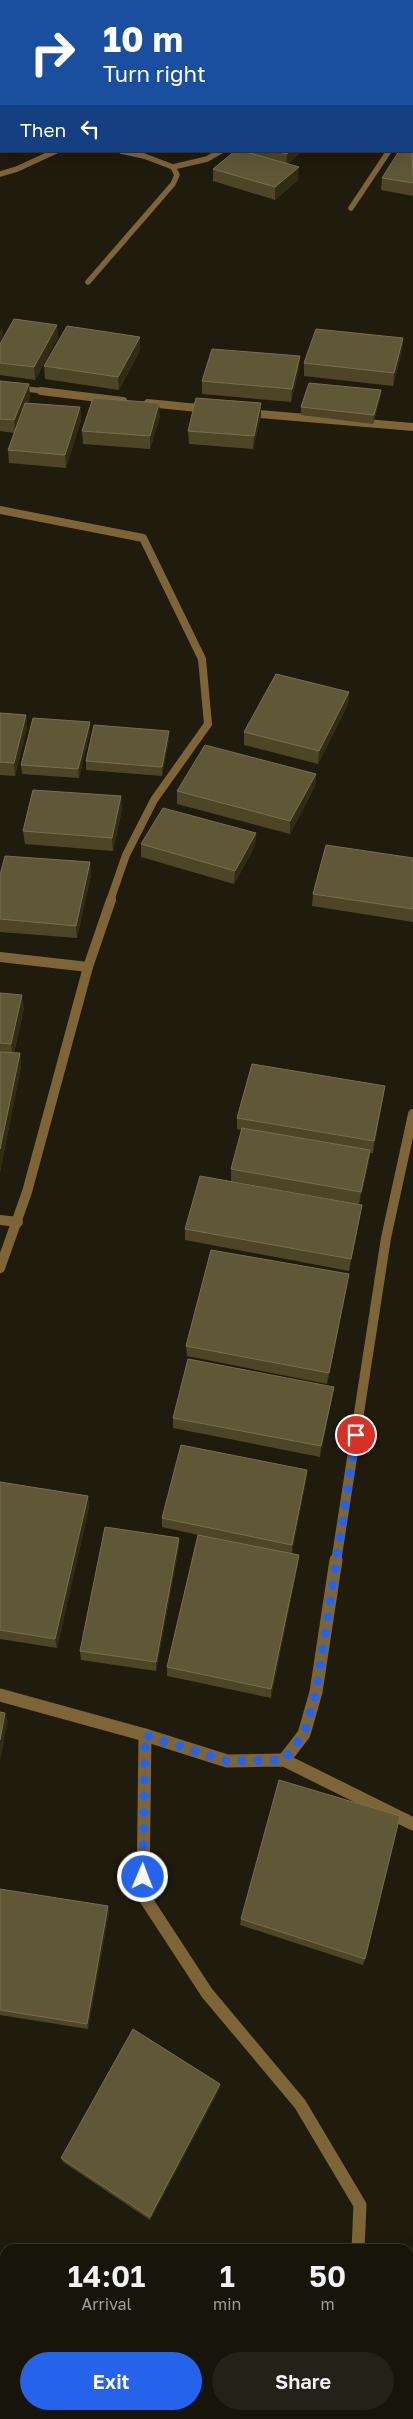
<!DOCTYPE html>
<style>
body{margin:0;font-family:"Golos Text",sans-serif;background:#242118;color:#f1f3f6;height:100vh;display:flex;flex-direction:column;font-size:19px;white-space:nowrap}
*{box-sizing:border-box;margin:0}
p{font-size:16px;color:#9e9e9c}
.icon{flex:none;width:28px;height:28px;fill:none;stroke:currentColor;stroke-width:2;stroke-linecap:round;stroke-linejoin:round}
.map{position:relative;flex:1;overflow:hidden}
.side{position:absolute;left:0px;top:2244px;width:414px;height:176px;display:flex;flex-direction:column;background:#17140a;border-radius:15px 15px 0 0;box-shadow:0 5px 20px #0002,0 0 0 1px #36332b}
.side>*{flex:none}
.hud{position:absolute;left:0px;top:0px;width:414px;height:152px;box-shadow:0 5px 20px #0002,0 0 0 1px #36332b;background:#1a4fa0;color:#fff;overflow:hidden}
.pin{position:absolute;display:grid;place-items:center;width:42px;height:42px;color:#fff;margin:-21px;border:2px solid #fff;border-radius:50%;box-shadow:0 1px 5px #0007}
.me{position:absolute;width:55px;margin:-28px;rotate:1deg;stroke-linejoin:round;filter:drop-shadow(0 0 4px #0008)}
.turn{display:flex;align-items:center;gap:18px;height:105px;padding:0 20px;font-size:22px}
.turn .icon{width:65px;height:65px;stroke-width:2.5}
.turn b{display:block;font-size:35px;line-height:42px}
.then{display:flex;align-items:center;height:48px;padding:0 20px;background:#0003;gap:10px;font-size:19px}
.eta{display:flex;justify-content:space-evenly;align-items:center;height:85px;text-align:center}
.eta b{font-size:30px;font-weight:600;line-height:35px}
.primary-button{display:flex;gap:10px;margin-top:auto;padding:10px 20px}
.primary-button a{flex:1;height:58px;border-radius:30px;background:#2563eb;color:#fff;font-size:20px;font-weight:600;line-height:58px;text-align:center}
.primary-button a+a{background:#242118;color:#f1f3f6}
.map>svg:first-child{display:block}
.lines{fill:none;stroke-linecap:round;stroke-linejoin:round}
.street-far3{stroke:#7e6538;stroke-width:5.5}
.street-far2{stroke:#7e6538;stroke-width:8}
.street-far1{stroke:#7e6538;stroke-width:10}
.street{stroke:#7e6538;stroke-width:13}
.wall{fill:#4d4526}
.shaded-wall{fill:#332c14}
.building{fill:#605737;stroke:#796f4f}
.route{stroke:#2563eb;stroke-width:9;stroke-dasharray:0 16.2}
</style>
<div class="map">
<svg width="413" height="2419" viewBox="0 0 413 2419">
<rect width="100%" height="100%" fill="#1f1b0d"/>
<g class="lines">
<g class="street-far3">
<path d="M173 167 207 159 221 151"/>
<path d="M0 174 17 169 56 151"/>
<path d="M351 208 389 151"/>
<path d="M88 282 173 184 177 175 173 167 144 156 121 151"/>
<path d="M0 386 52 392"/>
</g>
<g class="street-far2">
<path d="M41 391 123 401"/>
<path d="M148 403 208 409"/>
<path d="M247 413 413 427"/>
<path d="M0 510 143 538 202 659 208 724 154 800 126 855 110 901"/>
</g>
<g class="street-far1">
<path d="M0 957 88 967"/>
<path d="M0 1220 18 1222"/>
<path d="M0 1268 27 1192 88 967 111 900"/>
<path d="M336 1562 386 1238 413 1114"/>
</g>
<g class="street">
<path d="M0 1695 145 1735 227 1761 284 1760 413 1824"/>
<path d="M145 1735 143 1895 207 1993 300 2104 360 2205 358 2249"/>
<path d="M284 1760 304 1734 316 1692 336 1560"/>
<path d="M346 2419 347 2415"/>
</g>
</g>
<g class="wall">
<path d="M165 0H202L201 1H171Z"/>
<path d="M413 139V196L381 190 382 178Z"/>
<path d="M235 151H302L288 164 298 180 275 200 213 181V169Z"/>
<path d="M58 337 35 380 0 375V344Z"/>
<path d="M140 337V350L119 390 45 379 44 366Z"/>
<path d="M403 338 402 351 393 386 304 376V363Z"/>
<path d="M299 369 291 402 202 394V381Z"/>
<path d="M0 381 29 384 30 397 28 403 80 407 81 420 66 468 9 463 8 450 14 433 0 431Z"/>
<path d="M381 390 380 399 373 424 301 415V407Z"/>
<path d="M160 416 150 449 83 444 82 431Z"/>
<path d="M261 416 253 449 189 444 188 431Z"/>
<path d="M349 692 348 704 318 764 244 745V732Z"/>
<path d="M0 713 26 715 27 728 15 776 0 775Z"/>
<path d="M90 731 79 778 22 774 21 765Z"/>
<path d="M169 739 162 776 86 770V761Z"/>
<path d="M316 774 315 786 290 834 177 804V791Z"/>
<path d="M121 796 122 809 113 851 25 844 23 831Z"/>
<path d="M256 833 255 846 234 884 141 857V844Z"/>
<path d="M413 858V922L312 906 313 894Z"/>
<path d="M90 862 91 875 77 938 0 932V875Z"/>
<path d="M0 993 24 1008 14 1053H20L21 1066 0 1172Z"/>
<path d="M385 1086 373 1153H370L369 1162 359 1204 231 1181V1169L242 1130 237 1129V1118Z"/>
<path d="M360 1216 349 1271 185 1240V1229Z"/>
<path d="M347 1285 327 1384 187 1356 186 1346Z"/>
<path d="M334 1387 320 1457 173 1428V1418Z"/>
<path d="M307 1470 306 1480 292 1553 298 1564 271 1698 167 1676V1667L198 1535 162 1527V1518Z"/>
<path d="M0 1482 88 1496 89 1507 57 1648 0 1639Z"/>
<path d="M179 1538V1547L156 1671 81 1660 80 1651Z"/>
<path d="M0 1889 109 1912 88 2029 0 2015Z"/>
<path d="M241 1919 365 1959 363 1965 240 1925Z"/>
<path d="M220 2088 150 2220 63 2162 61 2158Z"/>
</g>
<g class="shaded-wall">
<path d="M290 151H302L286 166 287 154Z"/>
<path d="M299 167 298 180 275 200V187Z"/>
<path d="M57 325 58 337 35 380 34 367Z"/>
<path d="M2 327 3 336 0 341V331Z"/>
<path d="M140 337V350L119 390 118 377Z"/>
<path d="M403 338 402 351 393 386 394 373Z"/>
<path d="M300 356 299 369 291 402 292 389Z"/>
<path d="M29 384 30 397 15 433 14 420Z"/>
<path d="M381 390 380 399 373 424 374 415Z"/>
<path d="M159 403 160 416 150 449V436Z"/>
<path d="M261 403V416L253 449 254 436Z"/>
<path d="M80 407 81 420 66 468 65 455Z"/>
<path d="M349 692 348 704 318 764 319 751Z"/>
<path d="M26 715 27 728 15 776 14 763Z"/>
<path d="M90 722V731L79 778 78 769Z"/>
<path d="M169 731V739L162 776V767Z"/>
<path d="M316 774 315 786 290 834V821Z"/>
<path d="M121 796 122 809 113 851 112 838Z"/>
<path d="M256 833 255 846 234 884 235 871Z"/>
<path d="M90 862 91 875 77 938 76 926Z"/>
<path d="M22 995 24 1008 13 1056 11 1044Z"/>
<path d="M20 1053 21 1066 0 1172V1149Z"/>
<path d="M385 1086 383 1098 373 1153 374 1141Z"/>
<path d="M370 1150 369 1162 359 1204 361 1192Z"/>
<path d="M362 1205 360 1216 349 1271 351 1259Z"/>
<path d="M349 1274 347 1285 327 1384 329 1373Z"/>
<path d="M334 1387 320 1457 321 1446Z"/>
<path d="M307 1470 306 1480 292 1554V1545Z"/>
<path d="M88 1496 89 1507 57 1648 55 1639Z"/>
<path d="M179 1538V1547L156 1671V1662Z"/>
<path d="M299 1555 298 1564 271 1698V1689Z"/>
<path d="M5 1713 8 1721 0 1761V1740Z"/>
<path d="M108 1906 109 1912 88 2029 87 2024Z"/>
<path d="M220 2084V2088L150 2220V2217Z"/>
</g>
<g class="building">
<path d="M412 53 413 54V74H412Z"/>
<path d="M412 139 413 183 382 178 399 151H412Z"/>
<path d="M235 151H243L299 167 275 187 213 169Z"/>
<path d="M275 151H290L287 154Z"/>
<path d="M14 319 57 325 34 367 0 363V344Z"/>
<path d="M67 326 140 337 118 377 44 366Z"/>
<path d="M316 329 403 338 394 373 304 363Z"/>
<path d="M212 349 300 356 292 389 202 381Z"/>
<path d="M0 381 29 384 14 420 0 419Z"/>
<path d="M309 383 381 390 374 415 301 407Z"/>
<path d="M93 398 159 403 150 436 82 431Z"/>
<path d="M196 398 261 403 254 436 188 431Z"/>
<path d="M25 403 80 407 65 455 8 450Z"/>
<path d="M276 674 349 692 319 751 244 732Z"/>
<path d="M0 713 26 715 14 763 0 762Z"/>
<path d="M33 718 90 722 78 769 21 765Z"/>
<path d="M94 725 169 731 162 767 86 761Z"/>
<path d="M205 745 316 774 290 821 177 791Z"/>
<path d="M33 790 121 796 112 838 23 831Z"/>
<path d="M163 808 256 833 235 871 141 844Z"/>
<path d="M326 845 413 858V909L313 894Z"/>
<path d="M5 856 90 862 76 926 0 919V875Z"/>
<path d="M0 993 22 995 11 1044 0 1043Z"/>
<path d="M0 1052 20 1053 0 1149Z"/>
<path d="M252 1064 385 1086 374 1141 237 1118Z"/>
<path d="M242 1128 370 1150 361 1192 231 1169Z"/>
<path d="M200 1176 362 1205 351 1259 185 1229Z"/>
<path d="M211 1250 349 1274 329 1373 186 1346Z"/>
<path d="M188 1359 334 1387 321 1446 173 1418Z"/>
<path d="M181 1445 307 1470 292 1545 162 1518Z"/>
<path d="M0 1482 88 1496 55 1639 0 1630Z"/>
<path d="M105 1527 179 1538 156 1662 80 1651Z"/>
<path d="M198 1535 299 1555 271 1689 167 1667Z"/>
<path d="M0 1712 5 1713 0 1740Z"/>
<path d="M279 1780 400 1816 365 1959 241 1919Z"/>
<path d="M0 1889 108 1906 87 2024 0 2010Z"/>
<path d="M133 2029 220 2084 150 2217 61 2158Z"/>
</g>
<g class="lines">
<path class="route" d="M143 1877 145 1735 227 1761 284 1760 304 1734 316 1692 356 1435"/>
</g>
</svg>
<div class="pin" style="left:356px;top:1435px;background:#d93025"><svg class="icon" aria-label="arrive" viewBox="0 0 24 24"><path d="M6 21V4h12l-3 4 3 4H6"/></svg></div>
<svg class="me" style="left:143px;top:1877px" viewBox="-20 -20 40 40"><circle r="17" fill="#2563eb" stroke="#fff" stroke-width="3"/><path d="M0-11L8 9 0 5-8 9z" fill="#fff"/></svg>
<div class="hud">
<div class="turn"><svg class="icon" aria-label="right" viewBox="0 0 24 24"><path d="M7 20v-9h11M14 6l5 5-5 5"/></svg><div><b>10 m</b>Turn right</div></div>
<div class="then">Then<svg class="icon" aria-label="left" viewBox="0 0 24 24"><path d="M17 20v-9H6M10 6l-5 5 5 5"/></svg></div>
</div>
<section class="side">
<div class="eta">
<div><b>14:01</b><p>Arrival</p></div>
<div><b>1</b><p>min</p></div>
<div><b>50</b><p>m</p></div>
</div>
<div class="primary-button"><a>Exit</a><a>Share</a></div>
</section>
</div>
